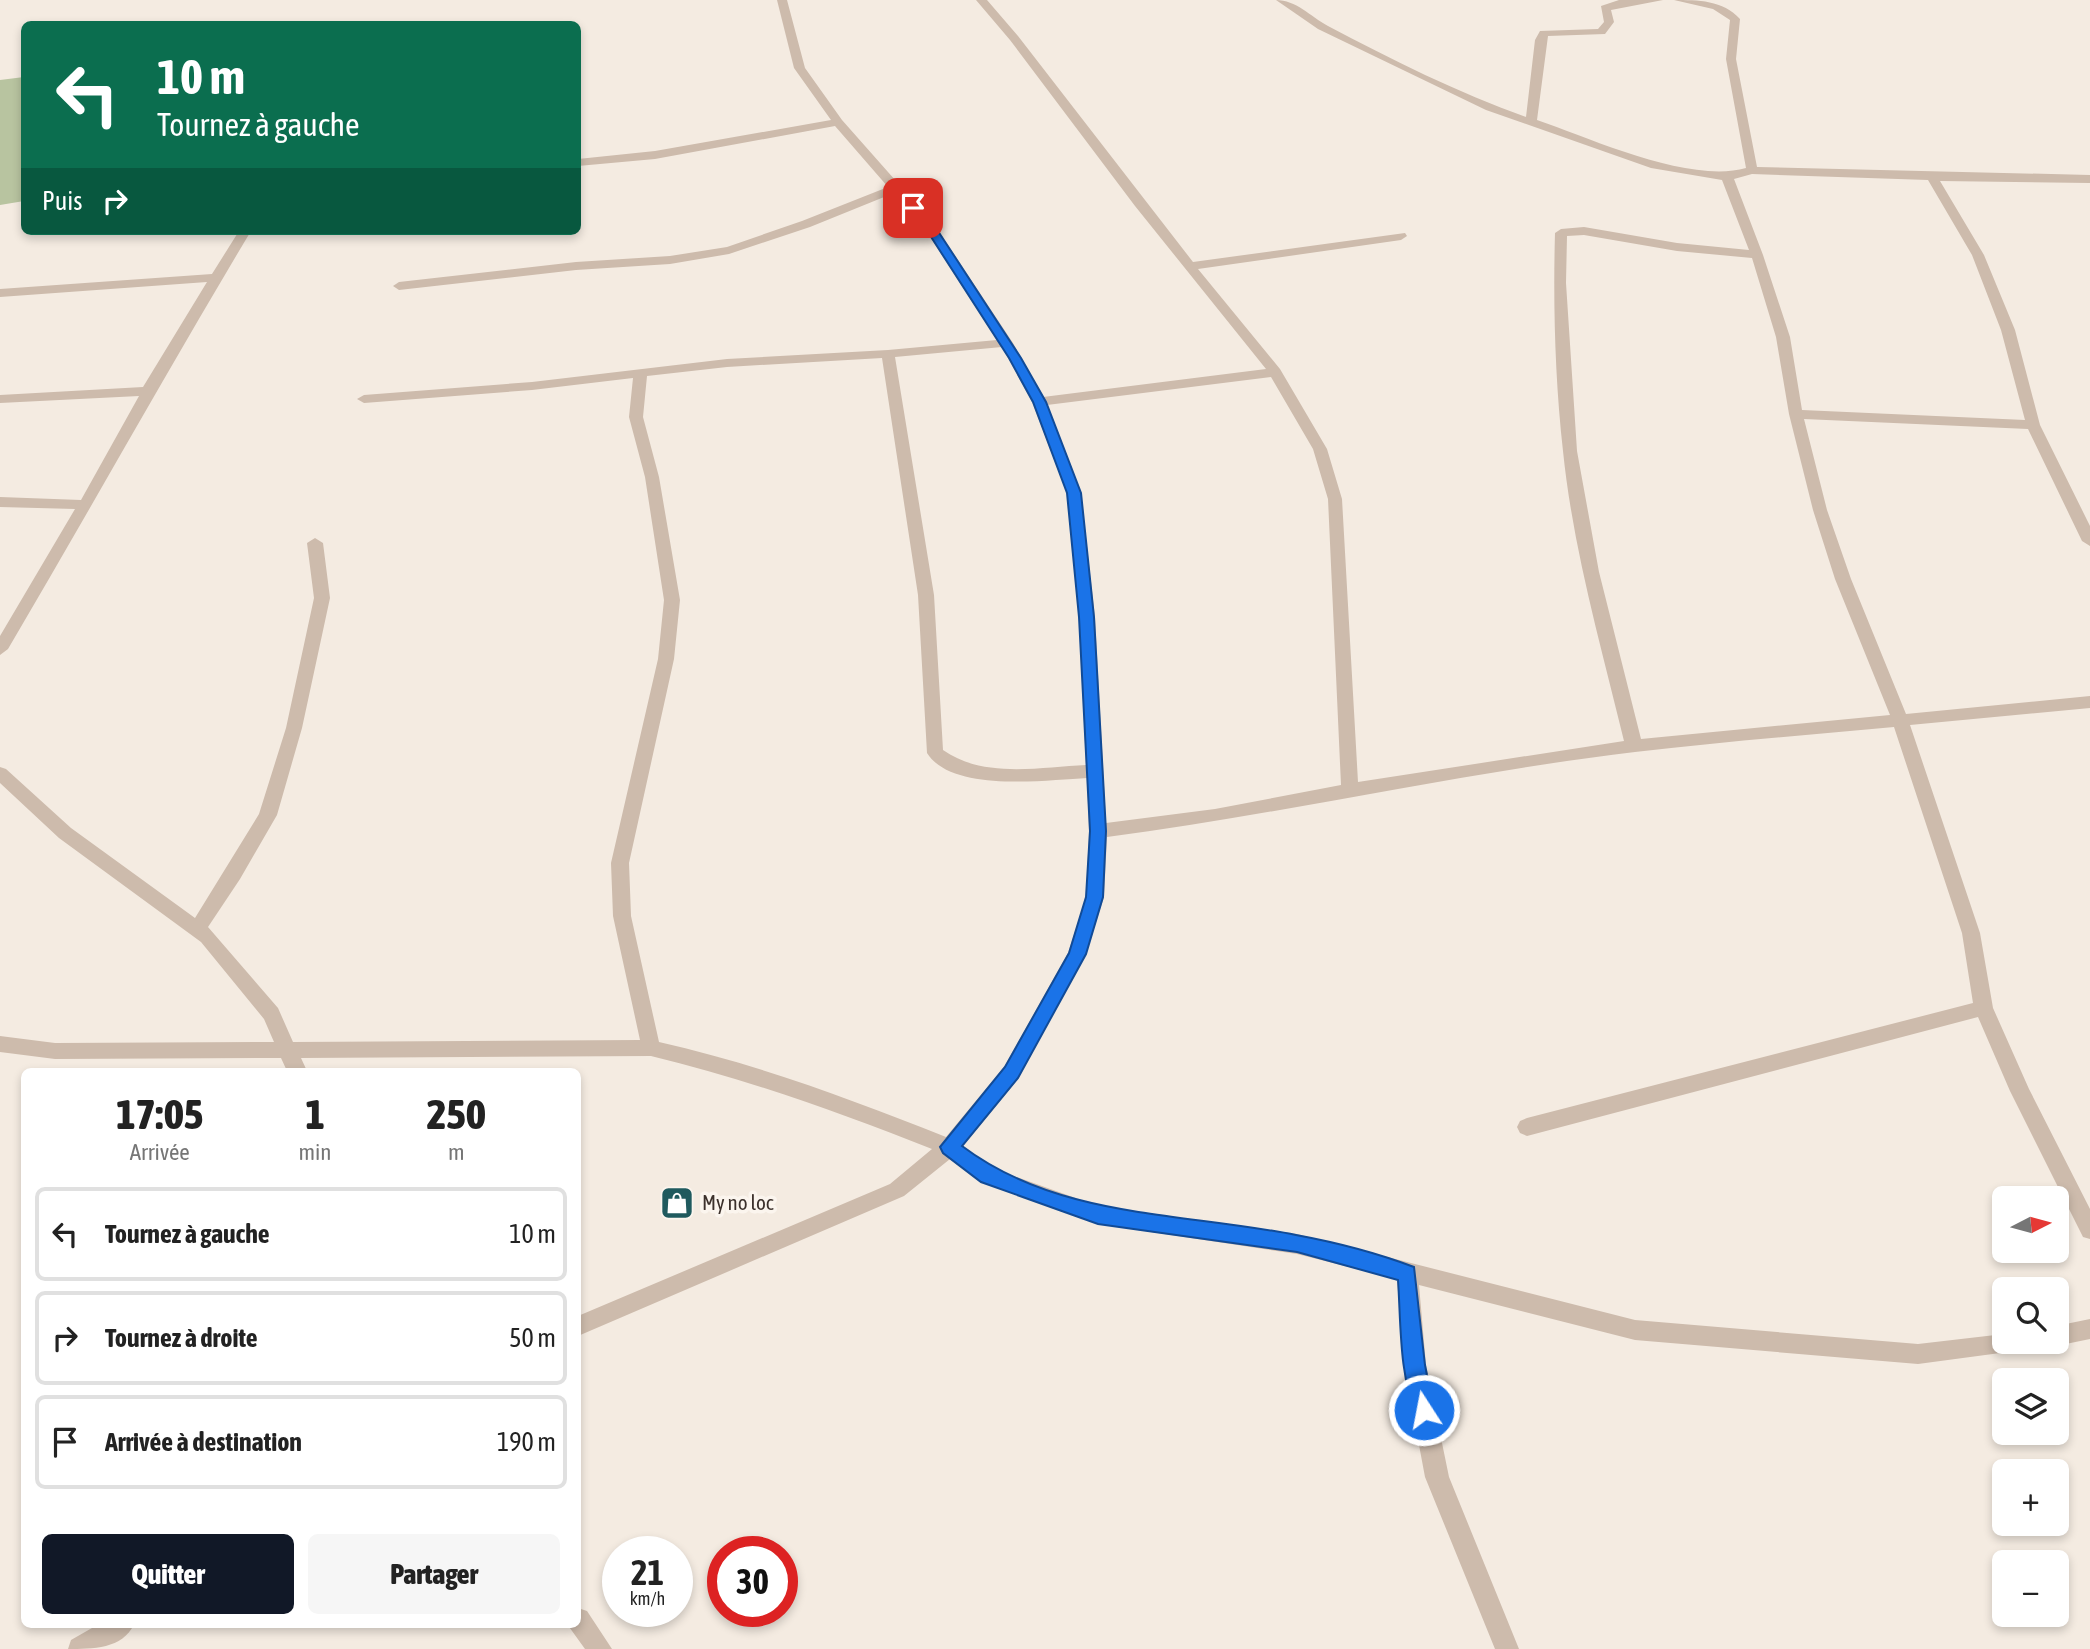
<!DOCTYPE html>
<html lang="fr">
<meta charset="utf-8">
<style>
body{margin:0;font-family:"Asap Condensed",sans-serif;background:#f6f6f6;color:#222;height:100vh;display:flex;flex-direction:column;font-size:26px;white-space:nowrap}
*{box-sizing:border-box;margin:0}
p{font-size:23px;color:#767676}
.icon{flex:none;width:38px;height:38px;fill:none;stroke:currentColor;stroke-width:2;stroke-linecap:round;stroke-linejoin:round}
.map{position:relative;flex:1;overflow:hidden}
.drawer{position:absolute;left:21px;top:1068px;width:560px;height:560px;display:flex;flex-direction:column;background:#fff;border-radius:10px;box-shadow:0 4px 10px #0003}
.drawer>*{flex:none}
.top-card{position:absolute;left:21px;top:21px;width:560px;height:214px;border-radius:10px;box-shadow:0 4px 10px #0003;background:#0b6e4f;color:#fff;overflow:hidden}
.needle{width:46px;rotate:84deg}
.tools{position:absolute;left:1992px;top:1186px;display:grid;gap:14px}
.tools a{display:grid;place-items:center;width:77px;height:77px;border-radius:10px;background:#fff;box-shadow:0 4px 10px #0003;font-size:35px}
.speed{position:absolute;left:602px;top:1536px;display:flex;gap:14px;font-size:35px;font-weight:700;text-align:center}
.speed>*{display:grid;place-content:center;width:91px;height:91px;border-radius:50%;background:#fff;box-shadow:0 4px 10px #0003;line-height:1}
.speed small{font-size:18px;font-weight:400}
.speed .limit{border:10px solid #d22;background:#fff;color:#111}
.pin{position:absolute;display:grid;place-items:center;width:60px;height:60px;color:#fff;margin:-30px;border-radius:14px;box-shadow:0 4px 10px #0006}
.me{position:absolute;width:77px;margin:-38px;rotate:349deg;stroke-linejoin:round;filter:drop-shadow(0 0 5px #0008)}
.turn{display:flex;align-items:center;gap:24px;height:147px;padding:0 21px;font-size:32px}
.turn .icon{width:91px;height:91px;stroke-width:2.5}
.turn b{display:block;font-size:49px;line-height:60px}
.then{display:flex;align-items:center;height:66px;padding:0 21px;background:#0003;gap:14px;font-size:26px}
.eta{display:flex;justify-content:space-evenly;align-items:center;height:119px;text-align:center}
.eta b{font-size:42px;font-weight:800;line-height:49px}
.cta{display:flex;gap:14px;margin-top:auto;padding:14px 21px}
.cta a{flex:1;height:80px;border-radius:10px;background:#111827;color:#fff;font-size:28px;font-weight:800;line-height:80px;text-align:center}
.cta a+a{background:#f6f6f6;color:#222}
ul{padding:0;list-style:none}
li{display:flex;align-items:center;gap:21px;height:94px;margin:0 14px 10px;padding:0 7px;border:4px solid #e0e0e0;border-radius:10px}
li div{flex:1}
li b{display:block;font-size:26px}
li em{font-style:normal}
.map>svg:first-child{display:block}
.green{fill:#b8c4a0}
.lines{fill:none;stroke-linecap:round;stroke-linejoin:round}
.street{fill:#cdbbac;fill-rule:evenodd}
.route{fill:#1a73e8;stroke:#114b97;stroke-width:2}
.labels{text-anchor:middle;stroke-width:7;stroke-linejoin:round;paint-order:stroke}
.poi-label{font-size:21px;fill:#3b302b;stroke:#fbf5ee;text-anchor:start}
</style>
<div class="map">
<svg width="2090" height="1649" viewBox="0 0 2090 1649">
<rect width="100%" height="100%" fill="#f4ebe1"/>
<path class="green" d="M24 77V201L0 205V80Z"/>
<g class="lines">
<g class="street">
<path d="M777 0H787L805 68 842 120 934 224 1013 343 1043 397 1266 369 1135 206 1010 40 976 0H987L1018 36 1193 262 1405 233 1407 236 1401 240 1198 269 1280 369 1327 449 1342 499 1358 782 1624 741C1601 646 1573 549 1563 451 1555 379 1553 305 1555 233L1561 229 1584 227 1677 243 1749 250 1722 180 1651 168 1486 110 1318 29 1276 0C1296 0 1310 16 1328 26 1391 59 1458 93 1526 117L1535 40 1540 31 1598 29 1604 22 1601 6 1619 0H1663L1611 10 1614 22 1605 34 1548 36 1537 120C1592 139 1690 184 1746 168L1726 59 1730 20 1713 9 1674 0C1698 0 1723 0 1740 19L1736 59 1757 167 2090 175V183L1940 181 1984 255 2015 330 2040 425 2090 526V546L2082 541 2028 429 1804 419 1827 510 1851 579 1906 714 2090 696V708L1910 725 1980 933 1993 1008 2029 1089 2090 1209V1239L2083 1237 2010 1091 1978 1017 1527 1136 1520 1133 1517 1127 1520 1121 1527 1118 1973 1003 1962 933 1894 727C1808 735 1721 742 1635 752 1458 773 1283 814 1107 837L1104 897 1086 954 1018 1079 963 1146 994 1169 1098 1206 1297 1234 1635 1320 1918 1344 2004 1334V1342H2033L2030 1349 1918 1364 1635 1340 1419 1285 1426 1365 1449 1477 1519 1649H1495L1425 1477 1404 1365 1397 1279 1297 1254 1098 1224 980 1182 950 1159 904 1196 578 1336V1316L890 1184 932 1149C840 1113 747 1079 651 1056L301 1058 307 1071H287L281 1058 55 1059 0 1052V1036L55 1043 274 1042 264 1019 201 942 59 838 0 783V767L6 769 71 828 195 918 259 814 286 728 314 598 307 543 315 538 323 543 330 598 302 728 277 815 240 879 208 927 278 1008 293 1042 640 1040 613 916 611 863 658 659 664 600 645 477 629 417 633 378 532 390 364 403 357 399 364 395 532 382 727 359 888 350 997 340 925 229 894 193 810 227 729 254 670 264 576 270 399 290 393 286 399 282 576 262 670 256 727 247 802 221 888 187 835 126 655 159 578 166V159L655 151 831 120 794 68ZM1752 174 1928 180 1972 255 2001 330 2025 420 1802 410 1790 337 1763 255 1734 179ZM1584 235 1677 251 1752 258 1776 337 1789 414 1813 510 1835 579 1890 715 1641 739 1599 572 1577 451 1566 283 1567 236ZM1002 347 1032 402 1067 493 1079 617 1086 765C1040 767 984 779 943 750L934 595 895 357ZM882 358 918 595 927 753C952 793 1047 780 1087 778L1089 831 1086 897 1068 953 1004 1067 946 1137C853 1100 757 1064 659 1042L631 916 629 863 674 659 680 600 659 477 643 417 647 376 727 367ZM1271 377 1313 449 1328 499 1341 785 1215 809 1106 823 1095 617 1081 493 1047 405Z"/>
<path d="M239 231H251C168 369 90 510 8 649L0 655V636L75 509 0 507V497L81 500 139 396 0 403V395L143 387 207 282 0 297V289L212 274Z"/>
<path d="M2090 1319V1339L2056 1346 2048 1343 2056 1342V1326Z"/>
<path d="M578 1608 587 1611 612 1649H585L567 1624H578Z"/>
<path d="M99 1624H134C123 1649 92 1649 68 1649L71 1640Z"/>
</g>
</g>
<path class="route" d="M909 205H917L934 225 1021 358 1046 402 1081 493 1094 617 1106 831 1103 897 1086 954 1018 1078 962 1146C1059 1219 1182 1212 1296 1235 1334 1242 1377 1253 1414 1267L1425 1365 1434 1410 1431 1417 1424 1420 1417 1417C1399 1376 1401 1324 1398 1280L1297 1252 1098 1224 981 1182 943 1153 940 1147 1005 1067 1069 953 1086 897 1090 831 1079 617 1067 493 1033 402 1009 358 926 229 907 208Z"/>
<defs>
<symbol id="shop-square" viewBox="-11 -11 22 22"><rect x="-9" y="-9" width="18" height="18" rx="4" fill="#1f5a5e" stroke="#fbf5ee"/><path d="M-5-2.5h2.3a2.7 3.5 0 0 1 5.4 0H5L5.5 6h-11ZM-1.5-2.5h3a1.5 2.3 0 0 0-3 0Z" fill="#fff"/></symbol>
</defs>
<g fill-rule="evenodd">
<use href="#shop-square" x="658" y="1184" width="38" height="38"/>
</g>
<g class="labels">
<g class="poi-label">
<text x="702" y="1210">My no loc</text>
</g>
</g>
</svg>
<div class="tools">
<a><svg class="needle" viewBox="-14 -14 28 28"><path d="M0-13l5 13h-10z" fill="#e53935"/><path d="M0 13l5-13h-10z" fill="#767676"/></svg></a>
<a><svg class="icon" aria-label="search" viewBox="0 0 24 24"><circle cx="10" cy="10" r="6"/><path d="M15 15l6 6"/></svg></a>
<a><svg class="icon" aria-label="layers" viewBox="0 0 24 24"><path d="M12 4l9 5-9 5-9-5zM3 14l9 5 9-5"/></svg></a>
<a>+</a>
<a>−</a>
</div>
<div class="speed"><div>21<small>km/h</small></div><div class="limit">30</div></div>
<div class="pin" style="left:913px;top:208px;background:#d93025"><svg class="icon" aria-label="arrive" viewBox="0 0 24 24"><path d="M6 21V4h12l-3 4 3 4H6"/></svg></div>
<svg class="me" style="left:1424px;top:1410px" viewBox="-20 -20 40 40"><circle r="17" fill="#1a73e8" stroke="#fff" stroke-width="3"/><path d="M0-11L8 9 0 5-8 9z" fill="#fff"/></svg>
<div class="top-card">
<div class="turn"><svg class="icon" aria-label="left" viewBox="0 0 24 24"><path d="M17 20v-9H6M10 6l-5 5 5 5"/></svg><div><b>10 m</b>Tournez à gauche</div></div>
<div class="then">Puis<svg class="icon" aria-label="right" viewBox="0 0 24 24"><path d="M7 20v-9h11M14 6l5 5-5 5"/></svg></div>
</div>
<section class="drawer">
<div class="eta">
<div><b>17:05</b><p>Arrivée</p></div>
<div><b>1</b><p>min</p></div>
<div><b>250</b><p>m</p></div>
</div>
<ul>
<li><svg class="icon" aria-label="left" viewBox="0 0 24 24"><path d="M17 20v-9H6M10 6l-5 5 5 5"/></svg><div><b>Tournez à gauche</b></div><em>10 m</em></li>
<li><svg class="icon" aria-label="right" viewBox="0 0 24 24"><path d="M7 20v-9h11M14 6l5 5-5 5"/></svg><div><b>Tournez à droite</b></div><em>50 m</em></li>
<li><svg class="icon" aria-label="arrive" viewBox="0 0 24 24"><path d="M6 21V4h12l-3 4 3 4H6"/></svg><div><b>Arrivée à destination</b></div><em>190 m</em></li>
</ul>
<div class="cta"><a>Quitter</a><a>Partager</a></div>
</section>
</div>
